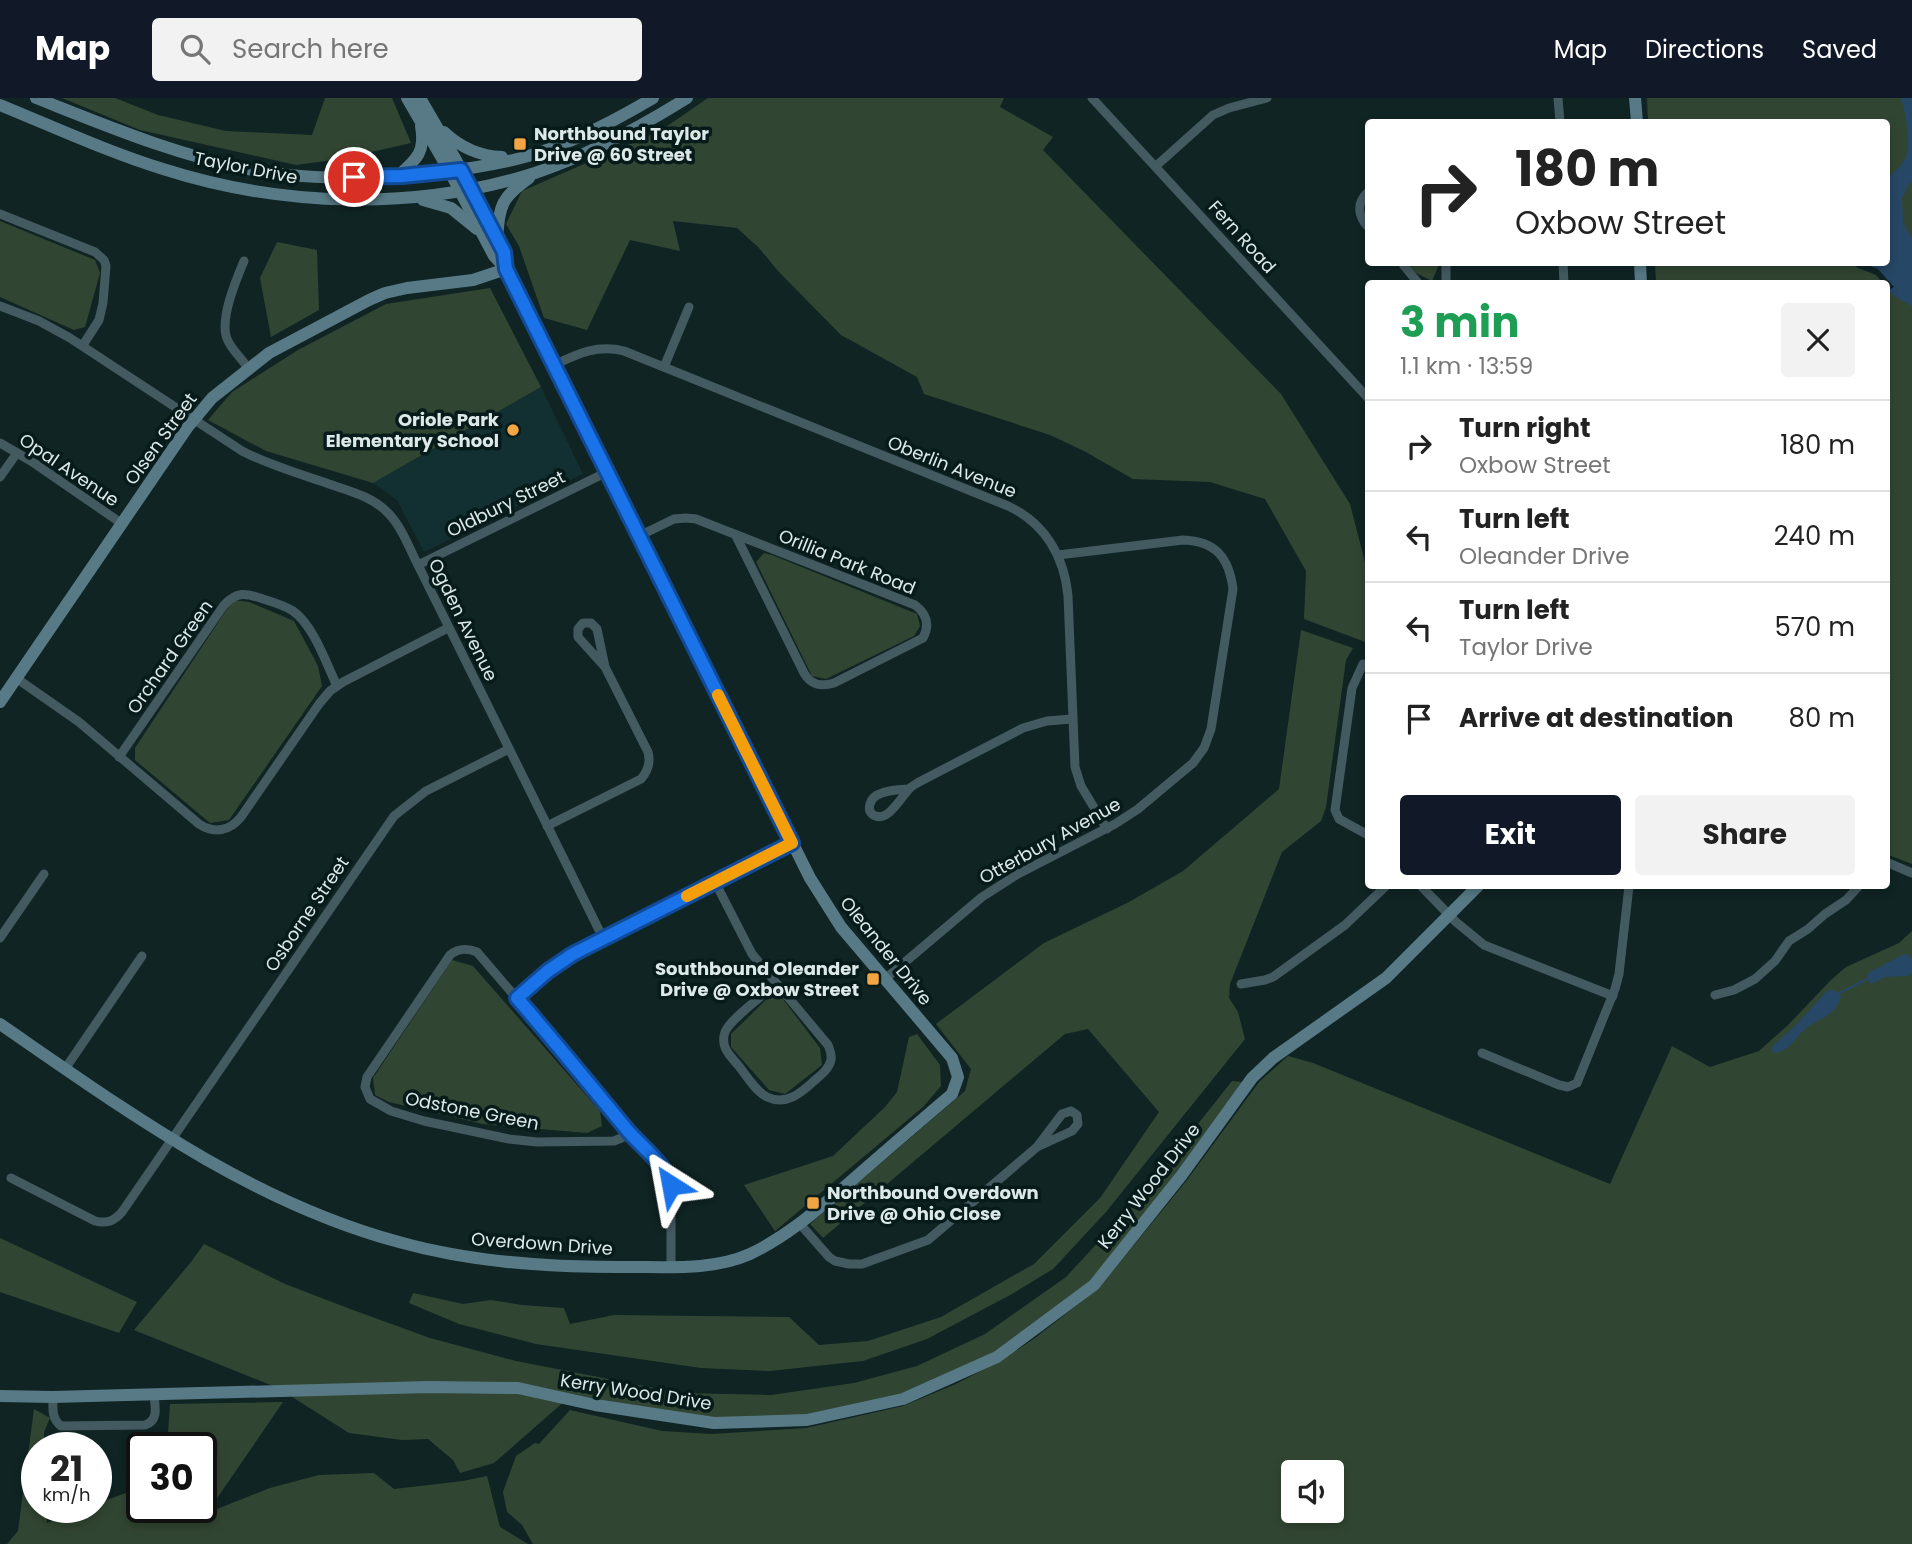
<!DOCTYPE html>
<meta charset="utf-8">
<style>
body{margin:0;font-family:Poppins,sans-serif;background:#f2f2f2;color:#222;height:100vh;display:flex;flex-direction:column;font-size:26px;white-space:nowrap}
*{box-sizing:border-box;margin:0}
p{font-size:23px;color:#767676}
.icon{flex:none;width:38px;height:38px;fill:none;stroke:currentColor;stroke-width:2;stroke-linecap:round;stroke-linejoin:round}
.map{position:relative;flex:1;overflow:hidden}
.side{position:absolute;left:1365px;top:182px;width:525px;height:609px;display:flex;flex-direction:column;background:#fff;border-radius:7px;box-shadow:0 4px 10px #0003}
.side>*{flex:none}
.guide{position:absolute;left:1365px;top:21px;width:525px;height:147px;border-radius:7px;box-shadow:0 4px 10px #0003;background:#fff;color:#222;overflow:hidden}
.tools{position:absolute;left:1281px;top:1362px;display:grid;gap:14px}
.tools a{display:grid;place-items:center;width:63px;height:63px;border-radius:7px;background:#fff;box-shadow:0 4px 10px #0003;font-size:35px}
.speed{position:absolute;left:21px;top:1334px;display:flex;gap:14px;font-size:35px;font-weight:700;text-align:center}
.speed>*{display:grid;place-content:center;width:91px;height:91px;border-radius:50%;background:#fff;box-shadow:0 4px 10px #0003;line-height:1}
.speed small{font-size:18px;font-weight:400}
.speed .limit{border:4px solid #111;border-radius:10px;background:#fff;color:#111}
.pin{position:absolute;display:grid;place-items:center;width:60px;height:60px;color:#fff;margin:-30px;border:4px solid #fff;border-radius:50%;box-shadow:0 2px 7px #0007}
.me{position:absolute;width:77px;margin:-38px;rotate:326deg;stroke-linejoin:round;filter:drop-shadow(0 0 5px #0008)}
.turn{display:flex;align-items:center;gap:24px;height:147px;padding:0 35px;font-size:32px}
.turn .icon{width:91px;height:91px;stroke-width:2.5}
.turn b{display:block;font-size:49px;line-height:60px}
.round{display:grid;place-items:center;flex:none;width:74px;height:74px;border-radius:7px;background:#f2f2f2}
.headline{display:flex;align-items:center;justify-content:space-between;height:119px;padding:0 35px}
h1{font-size:42px;font-weight:700;line-height:52px;color:#1e9e55}
.action{display:flex;gap:14px;margin-top:auto;padding:14px 35px}
.action a{flex:1;height:80px;border-radius:7px;background:#111827;color:#fff;font-size:28px;font-weight:700;line-height:80px;text-align:center}
.action a+a{background:#f2f2f2;color:#222}
ul{padding:0;list-style:none}
li{display:flex;align-items:center;gap:21px;height:91px;padding:0 35px;border-top:2px solid #e0e0e0}
li div{flex:1}
li b{display:block;font-size:26px}
li em{font-style:normal}
header{display:flex;align-items:center;gap:42px;box-sizing:border-box;height:98px;padding:0 35px;background:#111827;color:#fff}
header strong{font-size:33px}
nav{display:flex;gap:38px;margin-inline-start:auto;font-size:24px}
.search{width:490px;height:63px;background:#f2f2f2;display:flex;align-items:center;gap:18px;box-sizing:border-box;padding:0 24px;border-radius:7px;color:#767676;font-size:26px}
.map>svg:first-child{display:block}
.built{fill:#123031}
.green{fill:#314632;fill-rule:evenodd}
.water{fill:#264765}
.pier{fill:#102424}
.lines{fill:none;stroke-linecap:round;stroke-linejoin:round}
.stream{stroke:#264765;stroke-width:2.5}
.street{stroke:#445a61;stroke-width:9}
.secondary{stroke:#577a86;stroke-width:12}
.route-casing{stroke:#114b97;stroke-width:18}
.route{stroke:#1a73e8;stroke-width:12}
.slow{stroke:#f59e0b;stroke-width:12}
.poi-dot{fill:#f3a443;stroke:#071b1b;stroke-width:2.5}
.labels{text-anchor:middle;stroke-width:7;stroke-linejoin:round;paint-order:stroke}
.poi-label{font-size:18px;font-weight:bold;fill:#dde9e9;stroke:#071b1b;text-anchor:start}
.street-label{font-size:18px;fill:#dde9e9;stroke:#071b1b}
</style>
<header>
<strong>Map</strong>
<div class="search"><svg class="icon" aria-label="search" viewBox="0 0 24 24"><circle cx="10" cy="10" r="6"/><path d="M15 15l6 6"/></svg>Search here</div>
<nav><a>Map</a><a>Directions</a><a>Saved</a></nav>
</header>
<div class="map">
<svg width="1912" height="1446" viewBox="0 0 1912 1446">
<rect width="100%" height="100%" fill="#102424"/>
<path class="built" d="M541 289 583 376 424 454 397 402 373 385Z"/>
<g class="green">
<path d="M62 0H115L158 17 226 33 312 37 325 0H392L411 45 340 61 296 67 140 32Z"/>
<path d="M708 0H1004L1000 9 1053 39 1043 52 1281 296 1350 406 1368 476V545L1304 521 1306 473 1265 401 1210 384 1133 381 1084 353 1050 337 924 296 917 279 841 237 778 173 759 150 737 130 673 123 680 153 630 142 587 232 544 220 519 148 506 126 522 93 660 33Z"/>
<path d="M1647 0H1912V766L1886 756V186L1656 185 1655 165 1886 164V24H1648Z"/>
<path d="M0 123 95 162 100 175 85 229 74 232 0 199Z"/>
<path d="M277 144 317 152 319 212 271 239 260 180Z"/>
<path d="M1408 165H1438V169L1432 183 1416 175Z"/>
<path d="M490 190 541 289 373 385 266 353 208 322 232 294 298 252 386 206Z"/>
<path d="M764 455 772 457 917 516 920 528 914 538 826 581 812 578 756 464Z"/>
<path d="M233 502 249 504 294 523 318 568 322 588 229 722 210 725 135 662V650Z"/>
<path d="M1301 532 1353 550 1346 562 1326 709 1321 723 1282 754 1230 886 1229 900 1238 914 1245 941 1106 1114 1053 1171 1012 1196 927 1241 863 1263 770 1273 701 1270 536 1246 459 1226 409 1205 413 1195 463 1206 491 1202 522 1207 564 1210 570 1226 614 1217 789 1219 819 1247 868 1243 941 1219 1034 1166 1100 1100 1159 1014 1088 931 1065 936 823 1140 810 1126 965 993 971 971 936 926 1044 845 1129 804 1183 773 1279 691Z"/>
<path d="M1912 833V1446H533L522 1427 507 1414 503 1394 516 1358 535 1345 539 1346 570 1312 662 1333 711 1336 806 1330 903 1308 956 1286 1002 1262 1035 1240 1099 1190 1187 1082 1259 984 1288 958 1313 965 1610 1086 1672 948 1710 969 1759 953 1788 927 1831 882 1846 869 1899 845ZM1293 1374H1332V1412H1293Z"/>
<path d="M452 862 473 868 600 1013 602 1028 587 1035 483 1026 389 1004 375 997 373 980Z"/>
<path d="M770 898 782 900 820 950 822 967 785 996 769 992 731 949V936Z"/>
<path d="M917 936 940 967 941 988 923 1009 775 1133 744 1087 833 1058 885 1009 897 994 909 939Z"/>
<path d="M1232 983 1242 984 1094 1187 997 1259 903 1301 807 1322 714 1325 567 1301 494 1365 460 1375 453 1362 428 1341 402 1342 349 1335 278 1290 134 1232 191 1164 204 1146 285 1186 353 1212 430 1240 516 1263 680 1295 771 1297 854 1285 917 1268 985 1236 1066 1179 1140 1099Z"/>
<path d="M0 1140 137 1204 119 1235 0 1194Z"/>
<path d="M283 1304 211 1409 212 1413 270 1390 319 1377 374 1375 394 1391 463 1383 487 1378 500 1429 528 1446H7L18 1433 34 1311 50 1320 44 1334V1349H37V1409H46L47 1425 90 1409H96V1406L142 1389V1409H201V1349H167L170 1306Z"/>
</g>
<g class="water">
<path d="M1901 0H1912V84L1909 86 1902 100 1903 124 1912 141V208C1902 202 1888 197 1886 186L1883 185 1876 177 1858 170 1852 165 1886 164 1887 79C1893 75 1900 70 1904 63 1912 49 1906 16 1901 0Z"/>
<path d="M1904 856 1908 857 1912 861V875L1908 878 1885 879 1872 886 1869 884 1867 877 1870 874Z"/>
<path d="M1832 891 1840 896 1841 899C1833 921 1819 919 1804 932 1794 941 1789 954 1774 955L1771 952 1773 948 1796 927 1826 894Z"/>
</g>
<path class="pier" d="M1852 165H1862L1878 171 1894 189 1889 192 1886 186 1883 185 1876 177 1858 170Z"/>
<g class="lines">
<path class="stream" d="M1839 895 1867 881"/>
<g class="street">
<path d="M1092 0 1368 300"/>
<path d="M1558 0 1560 24"/>
<path d="M1156 68 1213 17 1229 10 1267 0"/>
<path d="M1368 94C1356 105 1358 118 1368 129"/>
<path d="M0 116 95 154 104 162 106 168 103 205 99 222 83 247"/>
<path d="M244 163C236 182 218 224 228 243 233 253 242 261 248 270"/>
<path d="M1401 164 1419 186"/>
<path d="M1446 164V186"/>
<path d="M1563 164 1564 186"/>
<path d="M0 208 39 223 70 240 242 353C269 367 300 376 329 386 350 393 373 399 388 415 402 429 409 450 418 467L603 840"/>
<path d="M554 267C577 256 597 246 624 253L1008 408C1045 425 1064 458 1068 498L1075 669 1081 688 1107 731"/>
<path d="M664 269 689 209"/>
<path d="M0 345 31 363 121 425"/>
<path d="M0 379 17 355"/>
<path d="M639 438 674 421 686 420 696 421 915 507C927 516 930 527 923 540L834 585C821 589 811 587 804 575L735 436"/>
<path d="M418 467 607 374"/>
<path d="M1363 566 1352 590 1335 712 1339 721 1368 737"/>
<path d="M16 580 79 624 199 726C214 736 230 733 241 719L319 606 330 593 343 584 448 530"/>
<path d="M119 659 224 507C237 493 246 495 263 501 273 504 284 507 293 513 314 528 326 565 337 588"/>
<path d="M909 691C898 692 873 692 870 706 869 709 869 713 872 716 887 728 902 697 910 690 912 688 916 686 919 684L1023 630 1047 623 1072 621"/>
<path d="M547 728 641 681C648 673 651 665 648 654L605 569 597 531 591 525H583L578 531V539L605 569"/>
<path d="M1886 764 1912 775"/>
<path d="M715 784 752 856 828 947C830 952 832 956 831 962 829 971 821 977 814 983 801 995 786 1008 767 999 755 993 746 977 738 967 729 957 720 948 725 934 730 921 765 896 776 886"/>
<path d="M1421 788 1456 824 1484 847 1613 898"/>
<path d="M0 840 44 776"/>
<path d="M885 881 982 799 1018 776 1115 726 1138 711 1193 665 1204 650 1211 631 1233 491C1229 460 1216 443 1183 442L1058 457"/>
<path d="M1241 886 1265 882 1273 879 1345 827 1386 788"/>
<path d="M1715 897 1734 892 1755 881 1775 863 1789 843 1808 831 1825 816 1846 802 1859 788"/>
<path d="M517 900 548 873 573 856 792 745"/>
<path d="M1482 955 1559 987 1568 989 1577 985 1615 891 1619 876 1629 788"/>
<path d="M65 971 142 858"/>
<path d="M631 1036 614 1043 537 1044 509 1041 424 1023 391 1013 370 1001 365 989 367 979 450 857C459 850 467 850 477 854L666 1075 670 1083 671 1094V1168"/>
<path d="M11 1080 95 1123C107 1126 114 1123 122 1114L394 718 426 693 509 651"/>
<path d="M800 1126 829 1159 835 1163 849 1166H862L928 1142 1037 1049 1062 1016 1071 1013 1077 1017 1078 1026 1072 1033 1037 1049"/>
<path d="M53 1299C53 1310 51 1320 61 1328L145 1327C159 1323 155 1308 154 1297"/>
</g>
<g class="secondary">
<path d="M36 0C107 28 178 58 253 72 293 80 335 80 375 79 423 77 470 72 517 61 565 49 611 25 653 0"/>
<path d="M407 0 450 74 494 158 506 171"/>
<path d="M1635 0 1637 24"/>
<path d="M0 7C54 29 108 54 163 71 282 109 416 113 535 75 589 57 639 30 687 0"/>
<path d="M444 34C461 50 479 58 502 59"/>
<path d="M398 78C416 62 426 54 421 28"/>
<path d="M423 102 451 110 477 131"/>
<path d="M497 140C500 106 501 100 529 80"/>
<path d="M1640 164 1641 186"/>
<path d="M0 604 187 330 212 300 269 255 369 202 385 195 407 190 473 182 506 171"/>
<path d="M0 926C125 1012 250 1104 399 1144 470 1164 544 1169 617 1169 661 1168 710 1174 750 1156 788 1138 818 1111 850 1084 884 1054 918 1025 952 996L958 979 952 960 841 829 810 780 506 171 504 154 456 62 420 0"/>
<path d="M0 1298 53 1299 428 1289 518 1290 595 1307 714 1325 807 1322 903 1301 997 1259 1094 1187 1181 1078 1252 980 1273 960 1386 880 1478 788"/>
</g>
</g>
<g class="lines">
<defs>
<path id="route" d="M354 79 402 78 461 72 504 154 506 171 792 745 573 856 548 873 517 900C555 944 591 988 628 1033 641 1048 667 1068 671 1087"/>
</defs>
<use href="#route" class="route-casing"/>
<use href="#route" class="route"/>
<path class="slow" d="M687 798 792 745 718 597"/>
</g>
<g class="poi-dot">
<rect x="513" y="39" width="14" height="14" rx="3.5"/>
<circle cx="513" cy="332" r="7"/>
<rect x="866" y="874" width="14" height="14" rx="3.5"/>
<rect x="806" y="1098" width="14" height="14" rx="3.5"/>
</g>
<g class="labels">
<g class="poi-label">
<text x="534" y="42">Northbound Taylor<tspan x="534" dy="21">Drive @ 60 Street</tspan></text>
<text x="499" y="328" text-anchor="end">Oriole Park<tspan x="499" dy="21">Elementary School</tspan></text>
<text x="859" y="877" text-anchor="end">Southbound Oleander<tspan x="859" dy="21">Drive @ Oxbow Street</tspan></text>
<text x="827" y="1101">Northbound Overdown<tspan x="827" dy="21">Drive @ Ohio Close</tspan></text>
</g>
<g class="street-label">
<text transform="translate(246 70) rotate(11)" y="6">Taylor Drive</text>
<text transform="translate(1242 139) rotate(48)" y="6">Fern Road</text>
<text transform="translate(161 341) rotate(-54)" y="6">Olsen Street</text>
<text transform="translate(952 369) rotate(22)" y="6">Oberlin Avenue</text>
<text transform="translate(69 372) rotate(34)" y="6">Opal Avenue</text>
<text transform="translate(506 406) rotate(-26)" y="6">Oldbury Street</text>
<text transform="translate(847 464) rotate(22)" y="6">Orillia Park Road</text>
<text transform="translate(463 522) rotate(64)" y="6">Ogden Avenue</text>
<text transform="translate(170 559) rotate(-55)" y="6">Orchard Green</text>
<text transform="translate(1050 743) rotate(-29)" y="6">Otterbury Avenue</text>
<text transform="translate(307 816) rotate(-56)" y="6">Osborne Street</text>
<text transform="translate(886 853) rotate(51)" y="6">Oleander Drive</text>
<text transform="translate(472 1013) rotate(11)" y="6">Odstone Green</text>
<text transform="translate(1149 1088) rotate(-52)" y="6">Kerry Wood Drive</text>
<text transform="translate(542 1146) rotate(4)" y="6">Overdown Drive</text>
<text transform="translate(636 1294) rotate(9)" y="6">Kerry Wood Drive</text>
</g>
</g>
</svg>
<div class="tools">
<a><svg class="icon" aria-label="sound" viewBox="0 0 24 24"><path d="M4 9h4l5-4v14l-5-4H4zM17 9q2 3 0 6"/></svg></a>
</div>
<div class="speed"><div>21<small>km/h</small></div><div class="limit">30</div></div>
<div class="pin" style="left:354px;top:79px;background:#d93025"><svg class="icon" aria-label="arrive" viewBox="0 0 24 24"><path d="M6 21V4h12l-3 4 3 4H6"/></svg></div>
<svg class="me" style="left:671px;top:1087px" viewBox="-20 -20 40 40"><path d="M0-17L14 15 0 8-14 15z" fill="#1a73e8" stroke="#fff" stroke-width="4"/></svg>
<div class="guide">
<div class="turn"><svg class="icon" aria-label="right" viewBox="0 0 24 24"><path d="M7 20v-9h11M14 6l5 5-5 5"/></svg><div><b>180 m</b>Oxbow Street</div></div>
</div>
<section class="side">
<div class="headline"><div><h1>3 min</h1><p>1.1 km · 13:59</p></div><a class="round"><svg class="icon" aria-label="close" viewBox="0 0 24 24"><path d="M6 6l12 12M18 6L6 18"/></svg></a></div>
<ul>
<li><svg class="icon" aria-label="right" viewBox="0 0 24 24"><path d="M7 20v-9h11M14 6l5 5-5 5"/></svg><div><b>Turn right</b><p>Oxbow Street</p></div><em>180 m</em></li>
<li><svg class="icon" aria-label="left" viewBox="0 0 24 24"><path d="M17 20v-9H6M10 6l-5 5 5 5"/></svg><div><b>Turn left</b><p>Oleander Drive</p></div><em>240 m</em></li>
<li><svg class="icon" aria-label="left" viewBox="0 0 24 24"><path d="M17 20v-9H6M10 6l-5 5 5 5"/></svg><div><b>Turn left</b><p>Taylor Drive</p></div><em>570 m</em></li>
<li><svg class="icon" aria-label="arrive" viewBox="0 0 24 24"><path d="M6 21V4h12l-3 4 3 4H6"/></svg><div><b>Arrive at destination</b></div><em>80 m</em></li>
</ul>
<div class="action"><a>Exit</a><a>Share</a></div>
</section>
</div>
